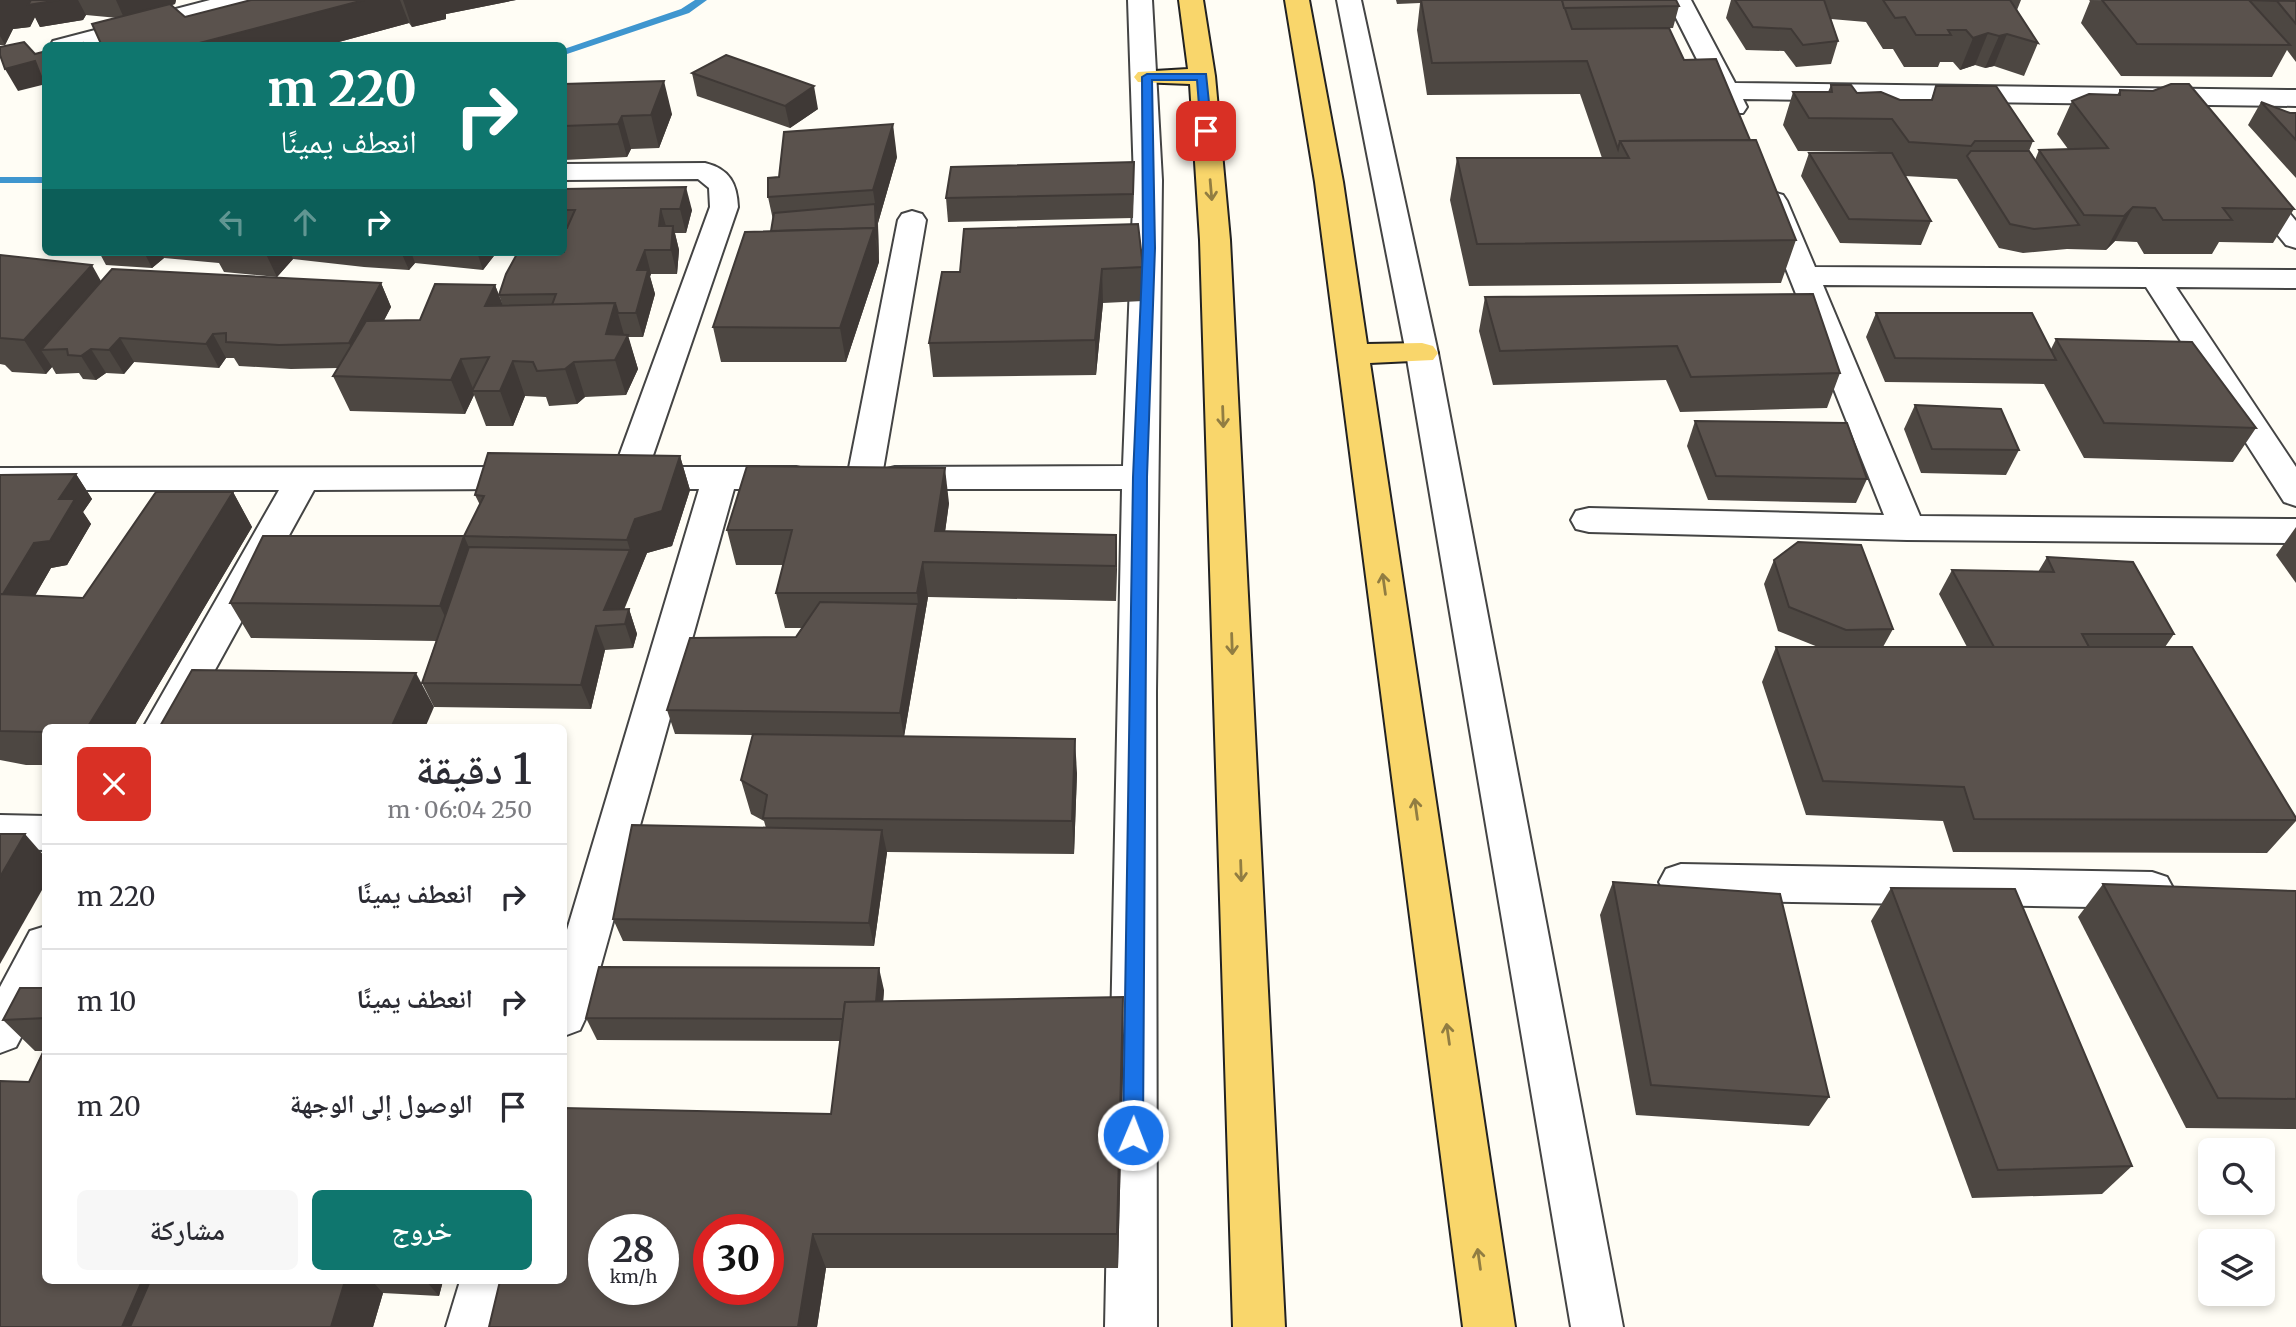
<!DOCTYPE html>
<html lang="ar">
<meta charset="utf-8">
<style>
body{margin:0;font-family:Merriweather,"Noto Naskh Arabic",serif;background:#f7f7f7;color:#2b2b33;direction:rtl;height:100vh;display:flex;flex-direction:column;font-size:26px;white-space:nowrap}
*{box-sizing:border-box;margin:0}
p{font-size:23px;color:#7c7c81}
.icon{flex:none;width:38px;height:38px;fill:none;stroke:currentColor;stroke-width:2;stroke-linecap:round;stroke-linejoin:round}
.map{position:relative;flex:1;overflow:hidden;direction:ltr}
.sheet{position:absolute;left:42px;top:724px;width:525px;height:560px;display:flex;flex-direction:column;background:#fff;border-radius:10px;box-shadow:0 4px 10px #0003;direction:rtl}
.sheet>*{flex:none}
.guide{position:absolute;left:42px;top:42px;width:525px;height:214px;border-radius:10px;box-shadow:0 4px 10px #0003;direction:rtl;background:#0f766e;color:#fff;overflow:hidden}
.tools{position:absolute;left:2198px;top:1138px;display:grid;gap:14px}
.tools a{display:grid;place-items:center;width:77px;height:77px;border-radius:10px;background:#fff;box-shadow:0 4px 10px #0003;font-size:35px}
.speed{position:absolute;left:588px;top:1214px;display:flex;gap:14px;font-size:35px;font-weight:700;text-align:center}
.speed>*{display:grid;place-content:center;width:91px;height:91px;border-radius:50%;background:#fff;box-shadow:0 4px 10px #0003;line-height:1}
.speed small{font-size:18px;font-weight:400}
.speed .limit{border:10px solid #d22;background:#fff;color:#111}
.pin{position:absolute;display:grid;place-items:center;width:60px;height:60px;color:#fff;margin:-30px;border-radius:14px;box-shadow:0 4px 10px #0006}
.me{position:absolute;width:77px;margin:-38px;rotate:1deg;stroke-linejoin:round;filter:drop-shadow(0 0 5px #0008)}
.turn{display:flex;align-items:center;gap:24px;height:147px;padding:0 35px;font-size:32px}
.turn .icon{width:91px;height:91px;stroke-width:2.5}
.turn b{display:block;font-size:49px;line-height:60px}
.lanes{display:flex;align-items:center;height:66px;padding:0 35px;background:#0003;justify-content:center;gap:35px;direction:ltr}
.lanes .off{opacity:.35}
.round{display:grid;place-items:center;flex:none;width:74px;height:74px;border-radius:10px;background:#f7f7f7}
.overview{display:flex;align-items:center;justify-content:space-between;height:119px;padding:0 35px}
h1{font-size:42px;font-weight:600;line-height:52px}
.cta{display:flex;gap:14px;margin-top:auto;padding:14px 35px}
.cta a{flex:1;height:80px;border-radius:10px;background:#0f766e;color:#fff;font-size:28px;font-weight:600;line-height:80px;text-align:center}
.cta a+a{background:#f7f7f7;color:#2b2b33}
ul{padding:0;list-style:none}
li{display:flex;align-items:center;gap:21px;height:105px;padding:0 35px;border-top:2px solid #e1e1e2}
li div{flex:1}
li b{display:block;font-size:26px}
li em{font-style:normal}
.map>svg:first-child{display:block}
.lines{fill:none;stroke-linecap:round;stroke-linejoin:round}
.stream{fill:#3f96cf;fill-rule:evenodd}
.minor-casing{stroke:#444;stroke-width:4}
.major-casing{stroke:#222;stroke-width:4}
.minor{fill:#fff;fill-rule:evenodd}
.major{fill:#f9d66b;fill-rule:evenodd}
.wall{fill:#4d4742}
.shaded-wall{fill:#3f3936}
.building{fill:#5a524d;stroke:#3f3936;stroke-width:2;fill-rule:evenodd}
.oneway{stroke:#917d42}
.route{fill:#1a73e8;stroke:#114b97;stroke-width:2}
</style>
<div class="map">
<svg width="2296" height="1327" viewBox="0 0 2296 1327">
<rect width="100%" height="100%" fill="#fffdf5"/>
<g class="lines">
<g class="stream">
<path d="M695 0H707L689 13 564 55V49L681 9Z"/>
<rect x="0" y="177" width="46" height="6"/>
</g>
<defs>
<g id="minor">
<path d="M210 0H250L247 5 93 46H50L53 41Z"/>
<path d="M1128 0H1152L1162 180 1156 692 1157 1327H1105L1122 489H895L883 486 880 481 876 486 864 489 852 486 847 478 898 220 902 214 912 211 922 214 926 220 883 470 895 467 1123 466 1134 180Z"/>
<path d="M1337 0H1361L1438 353 1623 1327H1571L1406 353Z"/>
<path d="M1667 0H1691L1735 83 2296 90V106L1743 99 1747 107 1743 113H1725L1721 107Z"/>
<path d="M705 163C730 169 737 184 738 207L649 467H796L808 470 813 478 808 486 796 489H734L587 1015 580 1030 564 1036V940L699 489H628L616 486 611 478 710 207 709 188 698 179 564 180V164Z"/>
<path d="M2250 176 2260 178 2296 221V248L2286 245 2236 184 2240 178Z"/>
<path d="M1773 192 1783 195 1787 201 1815 267 2296 270V288L2176 287 2296 467V506L2284 502 2146 287 1823 285 1920 516 2296 519V543L1907 540 1589 532 1576 529 1571 520 1576 511 1589 508 1884 515 1759 201 1763 195Z"/>
<path d="M533 467 545 470 550 478 545 486 533 489 314 490 183 728H143L279 490H0V468Z"/>
<path d="M0 815 46 816V850L0 849Z"/>
<path d="M1681 864 2152 872 2167 877 2174 890 2167 903 2152 908 1681 900 1666 895 1659 882 1666 869Z"/>
<path d="M46 926V990L16 1047 0 1053V987L30 931Z"/>
<path d="M460 1281H512L498 1327H446Z"/>
</g>
<g id="major">
<path d="M1179 0H1203L1215 76 1230 240 1285 1327H1233L1200 240 1190 84 1138 82 1134 77 1138 72 1188 69Z"/>
<path d="M1285 0H1309L1343 182 1367 344 1422 343 1433 346 1438 353 1433 360 1370 363 1515 1327H1463L1315 182Z"/>
</g>
</defs>
<use href="#minor" class="minor-casing"/>
<use href="#major" class="major-casing"/>
<use href="#minor" class="minor"/>
<use href="#major" class="major"/>
</g>
<g class="wall">
<path d="M0 0H176L175 4 171 5 185 17 251 0H516L446 14V19L412 27 409 23 324 46H102L118 18 86 15 83 20 40 27 35 17 30 27 13 29 5 45H0Z"/>
<path d="M1396 0H1676L1679 6 1673 28 1617 29 1684 60 1750 140 1796 240 1781 283 1469 286 1450 200 1457 158H1602L1580 94 1427 95 1417 30 1420 3 1397 4Z"/>
<path d="M1731 0H2021L2017 10 2038 43 2024 76 1994 66 1985 68 1975 65 1960 70 1953 62H1940L1938 67H1904L1893 49H1883L1866 22 1831 19 1838 41 1831 64 1796 67 1784 51 1746 50 1726 18Z"/>
<path d="M2089 0 2296 1V62L2287 50 2272 77 2121 76 2081 23 2090 1Z"/>
<path d="M692 73 818 109 790 128 697 96Z"/>
<path d="M564 84 672 114 659 148 631 149 627 157 564 160Z"/>
<path d="M1831 85 1857 93 1900 100H1931L1936 86 2033 141 2029 151 2035 160 2039 150 2068 149 2057 134 2072 101 2117 95 2120 90 2294 209 2273 243 2219 242 2212 254H2144L2137 242 2115 241 2106 250 2067 249 2023 253 1999 248 1957 179 1905 176 1931 221 1921 245 1840 243 1801 176 1809 153H1881L1880 152 1798 151 1783 125 1793 92H1828Z"/>
<path d="M2261 102 2290 113H2296V178L2248 125Z"/>
<path d="M897 157 878 223 879 262 846 362H721L713 327 771 231 773 220 768 197Z"/>
<path d="M1134 186 1133 218 948 222 946 198Z"/>
<path d="M564 189 692 210 686 233H675L679 250 677 274H651L650 277 655 294 643 337H628L638 369 626 395 585 397 577 404 549 406 546 397 525 396 513 426H486L474 395 465 414 350 411 333 376 338 368 291 369 239 366 234 358H226L219 368 134 362 124 374 106 373 96 380 83 379 79 373 56 374 52 367 46 374 12 372 5 365 0 364V255L101 282 381 283 391 307 384 320H420L495 285 503 306 499 295 564 252Z"/>
<path d="M99 252H497L483 270 415 263 409 270 364 267 293 259 277 277 224 272 219 263 164 258 152 268 106 265Z"/>
<path d="M1143 267V301L1103 303 1096 375 933 377 929 343 942 272Z"/>
<path d="M1485 297 1840 373 1827 408 1680 412 1666 380 1493 385 1479 331Z"/>
<path d="M1876 313 2051 349 2056 339 2256 428 2233 462 2084 458 2044 384 1885 382 1866 337Z"/>
<path d="M1915 405 2019 450 2006 475 1921 473 1904 429Z"/>
<path d="M1695 421 1867 479 1856 503 1708 500 1687 446Z"/>
<path d="M680 456 690 490 672 546 647 553 624 610 629 609 637 634 633 648 605 650 591 709 434 707 422 683 436 641 251 638 230 603 464 536 480 505 475 495Z"/>
<path d="M76 474 92 499 83 512 91 524 67 565 51 568 35 596 83 598 233 492 252 527 133 728H46V765H26L0 760V475Z"/>
<path d="M949 503 945 531 1116 535V601L928 597 904 736 1077 773 1074 854 887 852 874 946 623 941 613 919 766 828 764 821 751 814 741 780 753 735 675 734 667 710 796 637 802 628H785L776 593 783 565H736L727 530Z"/>
<path d="M2296 527V583L2276 555Z"/>
<path d="M2047 557 2174 634 2165 647 2296 818V821L2267 853 1953 852 1943 821 1806 815 1762 682 1776 647H1818L1778 631 1764 584 1774 560 1893 629 1883 647H1967L1939 594 1952 570 2038 572Z"/>
<path d="M1613 882 1829 1097 1809 1126 1636 1115 1600 915Z"/>
<path d="M2103 884 2296 891V1129L2186 1128 2078 917Z"/>
<path d="M1891 888 2132 1166 2102 1194 1972 1198 1871 921Z"/>
<path d="M46 988V1281H443L439 1296 383 1293 373 1327H0L29 1082 43 1051H35L3 1020Z"/>
<path d="M884 990 883 1002 1124 1036 1118 1268H826L817 1327H489L831 1114 841 1041 597 1040 586 1018Z"/>
</g>
<g class="shaded-wall">
<path d="M0 0H78L86 15 83 20 40 27 35 17 30 27 13 29 5 45 0 36Z"/>
<path d="M116 0H176L175 4 166 7 124 18Z"/>
<path d="M364 0H400L409 23 324 46H188Z"/>
<path d="M403 0H516L446 14V19L412 27Z"/>
<path d="M1988 33 1975 65 1960 70 1973 38Z"/>
<path d="M2007 34 1994 66 1985 68 1999 36Z"/>
<path d="M35 61 46 84 18 91 5 69Z"/>
<path d="M664 81 672 114 659 148 651 115Z"/>
<path d="M814 86 818 109 790 128 785 106Z"/>
<path d="M622 116 631 149 627 157 618 124Z"/>
<path d="M893 124 897 157 878 223 873 190Z"/>
<path d="M686 187 692 210 686 233 680 209Z"/>
<path d="M875 204 878 228 879 262 876 238Z"/>
<path d="M2133 207 2115 241 2106 250 2124 216Z"/>
<path d="M661 209 668 233 659 226Z"/>
<path d="M673 226 679 250 677 274 671 250Z"/>
<path d="M874 228 879 262 846 362 840 328Z"/>
<path d="M645 250 651 274 650 276 655 294 643 337 636 313 637 270Z"/>
<path d="M144 252H161L164 258 152 268Z"/>
<path d="M265 252H290L293 259 277 277Z"/>
<path d="M401 252H411L415 263 409 270Z"/>
<path d="M477 252H497L483 270Z"/>
<path d="M92 265 111 299 67 349 41 350 52 367 46 374 24 340Z"/>
<path d="M1102 269 1103 303 1096 375 1095 340Z"/>
<path d="M381 283 391 307 360 367 349 343Z"/>
<path d="M495 285 508 319 485 306Z"/>
<path d="M615 303 625 338 628 335 638 369 626 395 615 360 606 334Z"/>
<path d="M213 334 226 358 219 368 206 344Z"/>
<path d="M120 338 134 362 124 374 109 350Z"/>
<path d="M91 349 106 373 96 380 81 356Z"/>
<path d="M461 359 474 391H472L474 395 465 414 451 380Z"/>
<path d="M513 361 525 396 513 426 500 391Z"/>
<path d="M574 362 585 397 577 404 565 369Z"/>
<path d="M680 456 690 490 672 546 647 553 617 625 604 610 630 550 627 540 635 519Z"/>
<path d="M945 468 949 503 941 562 935 531Z"/>
<path d="M76 474 92 499 83 512 91 524 67 565 51 568 20 621 1 597 59 499Z"/>
<path d="M233 492 252 527 133 728H87Z"/>
<path d="M1116 535 1117 570 1116 601Z"/>
<path d="M464 536 479 571 456 641 440 606Z"/>
<path d="M923 562 928 597 904 737 900 713 918 604 917 593Z"/>
<path d="M629 609 637 634 633 648 625 624Z"/>
<path d="M596 626 605 650 591 709 581 685Z"/>
<path d="M416 673 434 707 425 728H391Z"/>
<path d="M1075 739 1077 773 1074 854 1072 821Z"/>
<path d="M882 830 887 853 874 946 869 923Z"/>
<path d="M25 834 46 858V883L0 964V877Z"/>
<path d="M564 863 567 870 564 880Z"/>
<path d="M879 968 884 990 880 1041 874 1019Z"/>
<path d="M1123 997 1124 1036 1118 1268 1117 1234Z"/>
<path d="M813 1234 826 1268 817 1327H798Z"/>
<path d="M142 1281H186L166 1327H122Z"/>
<path d="M345 1281H372L383 1293 373 1327H331Z"/>
<path d="M426 1281H443L439 1296Z"/>
</g>
<g class="building">
<path d="M31 0H59L28 5Z"/>
<path d="M251 0H364L188 46H102L92 24 170 4 185 17Z"/>
<path d="M1421 0H1562L1572 29 1669 28 1684 60 1716 59 1750 140 1620 141 1618 149 1587 61 1432 63Z"/>
<path d="M1562 0H1676L1679 6 1564 8Z"/>
<path d="M1735 0H1824L1838 41 1803 45 1791 29 1753 27Z"/>
<path d="M1883 0H2010L2038 43 2007 34 1999 36 1988 33 1973 38 1966 30H1948L1951 35H1916L1905 17 1895 18Z"/>
<path d="M2102 0H2249L2290 45 2137 44Z"/>
<path d="M2249 0 2296 1V24L2277 1Z"/>
<path d="M24 42 35 54 46 51V89L35 61 5 69 0 55V47Z"/>
<path d="M83 43 84 46H70Z"/>
<path d="M726 55 814 86 785 106 692 73Z"/>
<path d="M664 81 651 115 622 116 618 124 564 126V84Z"/>
<path d="M2171 84H2189L2294 209 2223 208 2232 220H2163L2155 208 2133 207 2124 216 2084 215 2039 150 2108 148 2072 101 2089 94 2120 95V90L2153 91Z"/>
<path d="M1831 85H1851L1857 93 1881 92 1900 100H1932L1936 86H1996L2033 141H1975L1971 146 1909 142 1892 119 1809 118 1793 92H1832Z"/>
<path d="M2261 102 2290 113H2296V140Z"/>
<path d="M893 124 873 190 768 197V178L779 177 784 132Z"/>
<path d="M1756 140 1796 240 1477 244 1457 158H1629L1620 141Z"/>
<path d="M1971 151H2029L2079 225 2034 229 2010 224 1967 156Z"/>
<path d="M1809 153H1892L1931 221 1849 219Z"/>
<path d="M1134 162 1133 194 946 198 951 167Z"/>
<path d="M686 187 680 209H661L659 226H673L671 250H645L637 270H648L636 313H618L615 303 552 305 556 294 499 295 506 274 518 252H564V228H567L575 210H564V189Z"/>
<path d="M875 204 876 238 874 228 771 231 774 213Z"/>
<path d="M1138 224 1143 267 1102 269 1095 340 929 343 942 272H960L964 229Z"/>
<path d="M874 228 840 328 713 327 745 232Z"/>
<path d="M0 255 92 265 24 340 0 338Z"/>
<path d="M112 269 381 283 349 343 279 345 226 342V333L213 334 206 344 120 338 109 350 91 349 81 356 68 355 67 349 41 350Z"/>
<path d="M435 284 495 285 485 306 615 303 606 334 628 335 615 360 574 362 565 369 537 371 533 362 513 361 500 391H472L489 357 461 359 451 380 333 376 366 321 420 320Z"/>
<path d="M1813 294 1840 373 1691 377 1677 346 1500 351 1485 297Z"/>
<path d="M1876 313H2032L2056 360 1895 358Z"/>
<path d="M2056 339 2192 342 2256 428 2104 423Z"/>
<path d="M1915 405 2001 409 2019 450 1932 449Z"/>
<path d="M1695 421 1847 423 1867 479 1716 476Z"/>
<path d="M488 453 680 456 662 511 635 519 627 540 464 536 484 496 475 495Z"/>
<path d="M747 466 945 468 935 531 1116 535V566L923 562 917 593H776L792 530H727Z"/>
<path d="M76 474 59 499H75L50 541 34 543 3 594H0V475Z"/>
<path d="M156 492H233L87 728H46V732L0 731V594L83 598Z"/>
<path d="M263 536H464L440 606 230 603Z"/>
<path d="M1798 542 1861 545 1893 629 1846 630 1789 607 1774 560Z"/>
<path d="M469 547 630 550 604 610 629 609 625 624 596 626 581 685 422 683Z"/>
<path d="M2047 557 2133 562 2174 634H2082L2089 647H1994L1952 570 2054 572Z"/>
<path d="M820 602 918 604 900 713 667 710 690 638 796 637Z"/>
<path d="M1776 647H2192L2296 818V820L1974 819 1964 787 1823 781Z"/>
<path d="M192 670 416 673 391 728H159Z"/>
<path d="M753 734 1075 739 1072 821 763 818 767 795 741 780Z"/>
<path d="M632 825 882 830 869 923 613 919Z"/>
<path d="M0 834H25L0 877Z"/>
<path d="M1613 882 1780 894 1829 1097 1651 1085Z"/>
<path d="M2103 884 2296 891V1099L2218 1098Z"/>
<path d="M1891 888 2015 889 2132 1166 1998 1170Z"/>
<path d="M599 967 879 968 876 1002H845L843 1019 586 1018Z"/>
<path d="M20 988H46V1018L3 1020Z"/>
<path d="M1123 997 1117 1234H813L798 1327H489L500 1281H564V1108L831 1114 845 1002ZM604 1230H663V1290H604ZM709 1230H768V1290H709Z"/>
<path d="M46 1046V1281H142L122 1327H0V1081L29 1082Z"/>
<path d="M150 1281H345L331 1327H130Z"/>
</g>
<defs><path id="oneway-shaft" d="M-6 0H5M1.5-3L5.5 0L1.5 3" fill="none" stroke-width="1.6" stroke-linecap="round" stroke-linejoin="round" transform="scale(1.75)"/></defs>
<g class="oneway">
<use href="#oneway-shaft" transform="translate(1211 190) rotate(85)"/>
<use href="#oneway-shaft" transform="translate(1223 417) rotate(88)"/>
<use href="#oneway-shaft" transform="translate(1384 584) rotate(-98)"/>
<use href="#oneway-shaft" transform="translate(1232 644) rotate(88)"/>
<use href="#oneway-shaft" transform="translate(1416 809) rotate(-98)"/>
<use href="#oneway-shaft" transform="translate(1241 871) rotate(88)"/>
<use href="#oneway-shaft" transform="translate(1448 1034) rotate(-98)"/>
<use href="#oneway-shaft" transform="translate(1479 1259) rotate(-98)"/>
</g>
<path class="route" d="M1206 74 1212 131 1206 134 1201 131 1197 80H1152L1155 248 1147 477 1143 1135 1140 1142 1133 1145 1126 1142 1123 1135 1133 477 1143 248 1142 77 1147 74Z"/>
</svg>
<div class="tools">
<a><svg class="icon" aria-label="search" viewBox="0 0 24 24"><circle cx="10" cy="10" r="6"/><path d="M15 15l6 6"/></svg></a>
<a><svg class="icon" aria-label="layers" viewBox="0 0 24 24"><path d="M12 4l9 5-9 5-9-5zM3 14l9 5 9-5"/></svg></a>
</div>
<div class="speed"><div>28<small>km/h</small></div><div class="limit">30</div></div>
<div class="pin" style="left:1206px;top:131px;background:#d93025"><svg class="icon" aria-label="arrive" viewBox="0 0 24 24"><path d="M6 21V4h12l-3 4 3 4H6"/></svg></div>
<svg class="me" style="left:1133px;top:1135px" viewBox="-20 -20 40 40"><circle r="17" fill="#1a73e8" stroke="#fff" stroke-width="3"/><path d="M0-11L8 9 0 5-8 9z" fill="#fff"/></svg>
<div class="guide">
<div class="turn"><svg class="icon" aria-label="right" viewBox="0 0 24 24"><path d="M7 20v-9h11M14 6l5 5-5 5"/></svg><div><b>220 m</b>انعطف يمينًا</div></div>
<div class="lanes"><svg class="icon off" aria-label="left" viewBox="0 0 24 24"><path d="M17 20v-9H6M10 6l-5 5 5 5"/></svg><svg class="icon off" aria-label="ahead" viewBox="0 0 24 24"><path d="M12 20V5M6 11l6-6 6 6"/></svg><svg class="icon" aria-label="right" viewBox="0 0 24 24"><path d="M7 20v-9h11M14 6l5 5-5 5"/></svg></div>
</div>
<section class="sheet">
<div class="overview"><div><h1>1 دقيقة</h1><p>250 m · 06:04</p></div><a class="round" style="background:#d93025;color:#fff"><svg class="icon" aria-label="close" viewBox="0 0 24 24"><path d="M6 6l12 12M18 6L6 18"/></svg></a></div>
<ul>
<li><svg class="icon" aria-label="right" viewBox="0 0 24 24"><path d="M7 20v-9h11M14 6l5 5-5 5"/></svg><div><b>انعطف يمينًا</b></div><em>220 m</em></li>
<li><svg class="icon" aria-label="right" viewBox="0 0 24 24"><path d="M7 20v-9h11M14 6l5 5-5 5"/></svg><div><b>انعطف يمينًا</b></div><em>10 m</em></li>
<li><svg class="icon" aria-label="arrive" viewBox="0 0 24 24"><path d="M6 21V4h12l-3 4 3 4H6"/></svg><div><b>الوصول إلى الوجهة</b></div><em>20 m</em></li>
</ul>
<div class="cta"><a>خروج</a><a>مشاركة</a></div>
</section>
</div>
